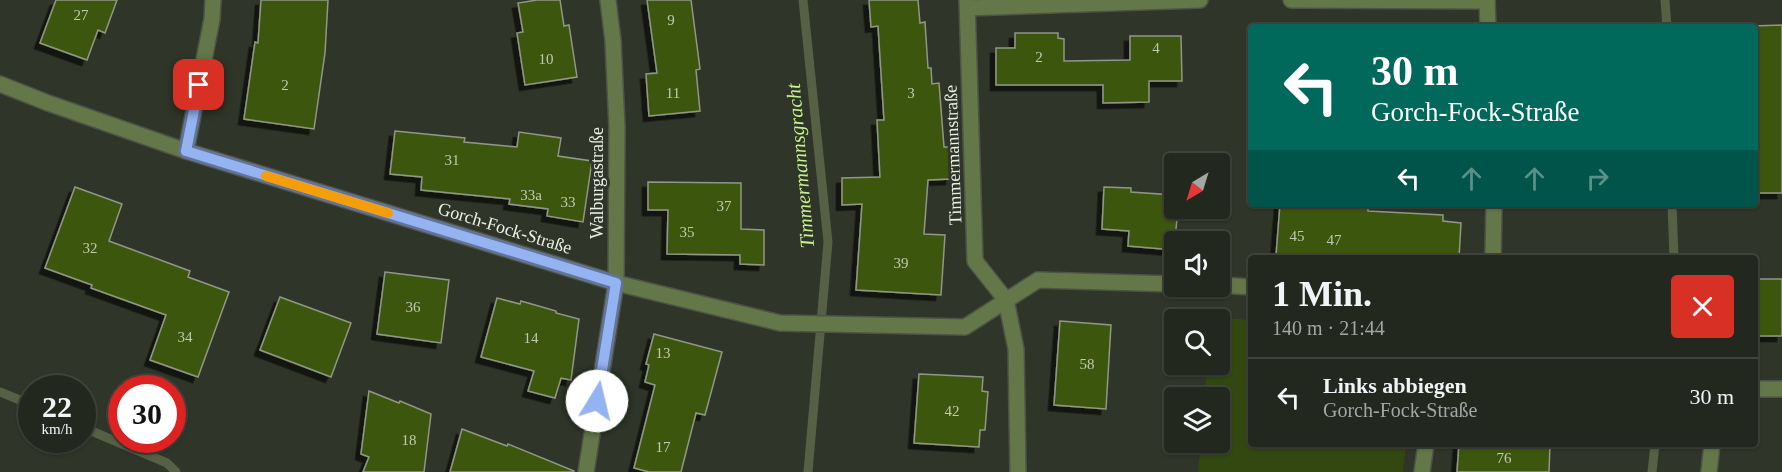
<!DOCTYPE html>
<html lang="de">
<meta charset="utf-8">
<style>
body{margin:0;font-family:Georgia,serif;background:#2f342b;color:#f1f3f6;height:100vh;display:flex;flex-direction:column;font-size:22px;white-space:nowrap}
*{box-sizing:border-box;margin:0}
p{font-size:20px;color:#a3a6a4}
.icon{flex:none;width:33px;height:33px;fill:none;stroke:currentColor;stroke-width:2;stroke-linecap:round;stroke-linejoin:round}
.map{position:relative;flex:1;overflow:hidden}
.side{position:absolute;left:1248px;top:255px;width:510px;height:192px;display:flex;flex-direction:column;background:#23281e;border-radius:6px;box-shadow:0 2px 4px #0004,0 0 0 2px #40443c}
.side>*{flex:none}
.hud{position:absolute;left:1248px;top:24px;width:510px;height:183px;border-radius:6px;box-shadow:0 2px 4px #0004,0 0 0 2px #40443c;background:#00695c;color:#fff;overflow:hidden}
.needle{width:39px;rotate:218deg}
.tools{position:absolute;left:1164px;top:153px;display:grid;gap:12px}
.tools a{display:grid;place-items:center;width:66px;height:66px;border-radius:6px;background:#23281e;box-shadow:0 2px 4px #0004,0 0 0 2px #40443c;font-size:30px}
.speed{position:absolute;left:18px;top:375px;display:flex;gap:12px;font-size:30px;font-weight:700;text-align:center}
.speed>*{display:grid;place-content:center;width:78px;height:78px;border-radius:50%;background:#23281e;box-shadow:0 2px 4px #0004,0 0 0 2px #40443c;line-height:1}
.speed small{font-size:15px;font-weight:400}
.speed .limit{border:9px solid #d22;background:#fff;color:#111}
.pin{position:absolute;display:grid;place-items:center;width:51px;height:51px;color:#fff;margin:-26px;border-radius:12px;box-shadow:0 3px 9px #0006}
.me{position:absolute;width:66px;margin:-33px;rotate:9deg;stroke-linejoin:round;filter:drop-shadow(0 0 4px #0008)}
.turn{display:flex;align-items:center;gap:21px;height:126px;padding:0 24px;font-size:27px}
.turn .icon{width:78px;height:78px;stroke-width:2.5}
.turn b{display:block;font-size:42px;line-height:51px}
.lanes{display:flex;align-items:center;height:57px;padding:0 24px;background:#0003;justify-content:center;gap:30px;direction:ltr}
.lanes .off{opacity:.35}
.round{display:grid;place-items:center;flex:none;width:63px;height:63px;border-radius:6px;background:#2f342b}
.summary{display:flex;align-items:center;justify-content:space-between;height:102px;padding:0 24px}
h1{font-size:36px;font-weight:700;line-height:45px}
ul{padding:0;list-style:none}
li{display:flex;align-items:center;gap:18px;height:78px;padding:0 24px;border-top:2px solid #40443c}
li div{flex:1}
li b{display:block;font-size:22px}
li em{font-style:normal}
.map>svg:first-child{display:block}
.green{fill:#334710}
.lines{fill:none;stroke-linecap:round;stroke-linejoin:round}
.stream{stroke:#566045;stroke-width:9}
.building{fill:#3d570d;stroke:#909787;stroke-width:1.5;filter:url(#shadow)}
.street-casing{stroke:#4d5346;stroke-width:18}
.street{stroke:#637748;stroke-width:15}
.route-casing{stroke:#61749d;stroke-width:15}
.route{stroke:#95b2f1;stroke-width:10}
.slow{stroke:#f59e0b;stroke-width:10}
.labels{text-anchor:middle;stroke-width:6;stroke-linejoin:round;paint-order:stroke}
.number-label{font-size:15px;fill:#c0c9b0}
.street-label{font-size:18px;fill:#ebefe6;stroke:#2f3528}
.water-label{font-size:20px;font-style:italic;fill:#c8f190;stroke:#2f3528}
</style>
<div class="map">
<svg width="1782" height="472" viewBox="0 0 1782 472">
<defs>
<filter id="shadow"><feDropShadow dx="-5.5" dy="5.5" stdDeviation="0" flood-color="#0009"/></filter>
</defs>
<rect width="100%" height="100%" fill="#2f3528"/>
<path class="green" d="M1211 317 1251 320V444H1406L1403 472H1198L1201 443 1220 442V398L1205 397 1207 365 1220 364V320L1211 319Z"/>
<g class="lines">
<g class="stream">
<path d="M803 0 828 242 808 472"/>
<path d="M1665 0 1667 27"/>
<path d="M1672 204 1674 258"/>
<path d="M0 392 32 405"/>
<path d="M82 427 167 463 176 472"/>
<path d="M1652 472 1655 444"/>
</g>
</g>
<g class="building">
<path d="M56 0H117L105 33 98 30 87 60 40 43Z"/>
<path d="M261 0H328L325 53 314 129 244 119 255 42 258 43Z"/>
<path d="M537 0H560L564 26 569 25 577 77 525 85 517 33 523 32 518 3Z"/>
<path d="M647 0H691L700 69 696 70 700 111 649 116 646 74 657 73Z"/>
<path d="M869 0H918L920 23 925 22 928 68H931L932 84 939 83 944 147H951V179L928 180 924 234 945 235 941 295 856 290 862 204 842 205V178L880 177 877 120H884L878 26 871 27Z"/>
<path d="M1782 25V193H1757L1755 104H1758L1755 27 1753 26Z"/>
<path d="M1015 33H1058V38L1064 39V61L1130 60V36H1181L1182 81H1149V102L1103 103V85H996V48H1015Z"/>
<path d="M395 131 465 138 464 142 517 147 519 132 561 138 558 156 592 161 583 222 547 216 548 209 509 204 510 199 421 190 422 177 390 174Z"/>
<path d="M648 182 741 183V229L764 230V265L740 264V255L667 254 668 210H648Z"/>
<path d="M75 187 122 204 109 241 190 271 188 277 229 292 198 377 150 360 166 315 91 288 92 285 45 268Z"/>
<path d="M1104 187 1131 188V192L1174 195V208H1178L1174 250 1128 246 1129 231 1102 229Z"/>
<path d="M1280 204H1368V211L1443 215V221L1461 223 1459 258H1304L1276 256Z"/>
<path d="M385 272 449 280 441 343 377 334Z"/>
<rect x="1755" y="279" width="27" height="57"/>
<path d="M280 297 351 323 331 377 260 350Z"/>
<path d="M497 298 520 304 521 301 556 311V313L579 319 571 380 561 378 555 398 528 391 534 371 481 357Z"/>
<path d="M1060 321 1111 325 1106 409 1054 405Z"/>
<path d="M654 334 722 352 705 415 696 413 681 472H649L634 468 655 385 645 382 649 365 646 364Z"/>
<path d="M919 374 983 377 982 391 988 392 985 430H980L979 447 914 443Z"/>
<path d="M369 391 399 403 400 401 431 414 424 472H363L369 457 361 454Z"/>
<path d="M462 429 507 446 508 444 574 471V472H450Z"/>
<path d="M1459 444H1550L1549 472H1457Z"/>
</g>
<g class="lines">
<defs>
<g id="street">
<path d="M967 0 975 261 1006 300 1016 349 1018 472"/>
<path d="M1291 0 1487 1"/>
<path d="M1487 0 1488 27"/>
<path d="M968 8 1200 0"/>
<path d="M0 84 48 103 186 151 616 283 780 323 965 327 1038 280 1174 284"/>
<path d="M186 151 212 19 213 0"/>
<path d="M1493 258 1494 204"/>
<path d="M1220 285 1251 287"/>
<path d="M1755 389H1782"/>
<path d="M586 472 616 283 617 127 613 41 608 0"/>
<path d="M1422 472 1426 444"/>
<path d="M1709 472 1712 444"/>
</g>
</defs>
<use href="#street" class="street-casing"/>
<use href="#street" class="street"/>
</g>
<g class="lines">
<defs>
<path id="route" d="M199 85 186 151 616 283 597 401"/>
</defs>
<use href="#route" class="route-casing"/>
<use href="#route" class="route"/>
<path class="slow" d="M266 176 388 213"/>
</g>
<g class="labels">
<g class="number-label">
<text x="81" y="20">27</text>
<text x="671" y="25">9</text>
<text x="1156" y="53">4</text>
<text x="1039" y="62">2</text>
<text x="546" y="64">10</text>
<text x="285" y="90">2</text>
<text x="673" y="98">11</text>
<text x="911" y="98">3</text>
<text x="452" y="165">31</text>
<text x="531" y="200">33a</text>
<text x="568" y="207">33</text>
<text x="724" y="211">37</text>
<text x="687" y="237">35</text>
<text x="1297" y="241">45</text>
<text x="1334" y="245">47</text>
<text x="90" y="253">32</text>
<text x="901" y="268">39</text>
<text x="413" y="312">36</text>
<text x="185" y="342">34</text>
<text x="531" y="343">14</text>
<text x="663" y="358">13</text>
<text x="1087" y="369">58</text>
<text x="952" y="416">42</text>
<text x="409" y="445">18</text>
<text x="663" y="452">17</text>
<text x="1504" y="463">76</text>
</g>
<g class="street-label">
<text transform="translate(953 155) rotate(-92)" y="6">Timmermannstraße</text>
<text transform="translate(597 183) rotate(-90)" y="6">Walburgastraße</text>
<text transform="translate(505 228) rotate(17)" y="6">Gorch-Fock-Straße</text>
</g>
<g class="water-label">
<text transform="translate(800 166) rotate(-95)" y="7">Timmermannsgracht</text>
</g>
</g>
</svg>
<div class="tools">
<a><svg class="needle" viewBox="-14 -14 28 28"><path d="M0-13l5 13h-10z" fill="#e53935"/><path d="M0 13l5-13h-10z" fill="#a3a6a4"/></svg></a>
<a><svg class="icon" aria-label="sound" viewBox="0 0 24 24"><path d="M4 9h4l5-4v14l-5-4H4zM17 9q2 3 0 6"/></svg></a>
<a><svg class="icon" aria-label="search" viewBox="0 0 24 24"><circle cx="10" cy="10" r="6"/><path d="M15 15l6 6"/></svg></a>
<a><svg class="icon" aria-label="layers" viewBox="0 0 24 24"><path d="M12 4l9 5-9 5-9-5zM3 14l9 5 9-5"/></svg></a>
</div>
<div class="speed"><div>22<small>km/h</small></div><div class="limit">30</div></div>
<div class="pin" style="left:199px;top:85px;background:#d93025"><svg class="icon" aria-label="arrive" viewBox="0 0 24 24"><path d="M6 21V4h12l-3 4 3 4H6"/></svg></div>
<svg class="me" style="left:597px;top:401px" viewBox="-20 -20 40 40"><circle r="19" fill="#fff"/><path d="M0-13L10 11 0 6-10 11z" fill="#95b2f1"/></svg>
<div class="hud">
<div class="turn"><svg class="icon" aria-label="left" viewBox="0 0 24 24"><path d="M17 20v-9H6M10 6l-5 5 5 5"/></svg><div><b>30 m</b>Gorch-Fock-Straße</div></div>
<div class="lanes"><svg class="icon" aria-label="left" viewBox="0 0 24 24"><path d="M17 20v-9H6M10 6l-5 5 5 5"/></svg><svg class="icon off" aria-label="ahead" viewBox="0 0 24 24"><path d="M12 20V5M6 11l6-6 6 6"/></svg><svg class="icon off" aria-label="ahead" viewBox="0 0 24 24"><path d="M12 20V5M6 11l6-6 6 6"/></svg><svg class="icon off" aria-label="right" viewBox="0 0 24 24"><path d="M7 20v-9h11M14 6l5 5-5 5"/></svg></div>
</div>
<section class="side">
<div class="summary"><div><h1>1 Min.</h1><p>140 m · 21:44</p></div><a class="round" style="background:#d93025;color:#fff"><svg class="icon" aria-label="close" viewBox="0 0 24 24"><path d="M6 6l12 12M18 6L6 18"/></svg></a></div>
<ul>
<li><svg class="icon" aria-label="left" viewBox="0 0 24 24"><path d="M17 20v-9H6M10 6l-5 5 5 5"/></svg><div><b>Links abbiegen</b><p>Gorch-Fock-Straße</p></div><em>30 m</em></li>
</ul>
</section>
</div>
